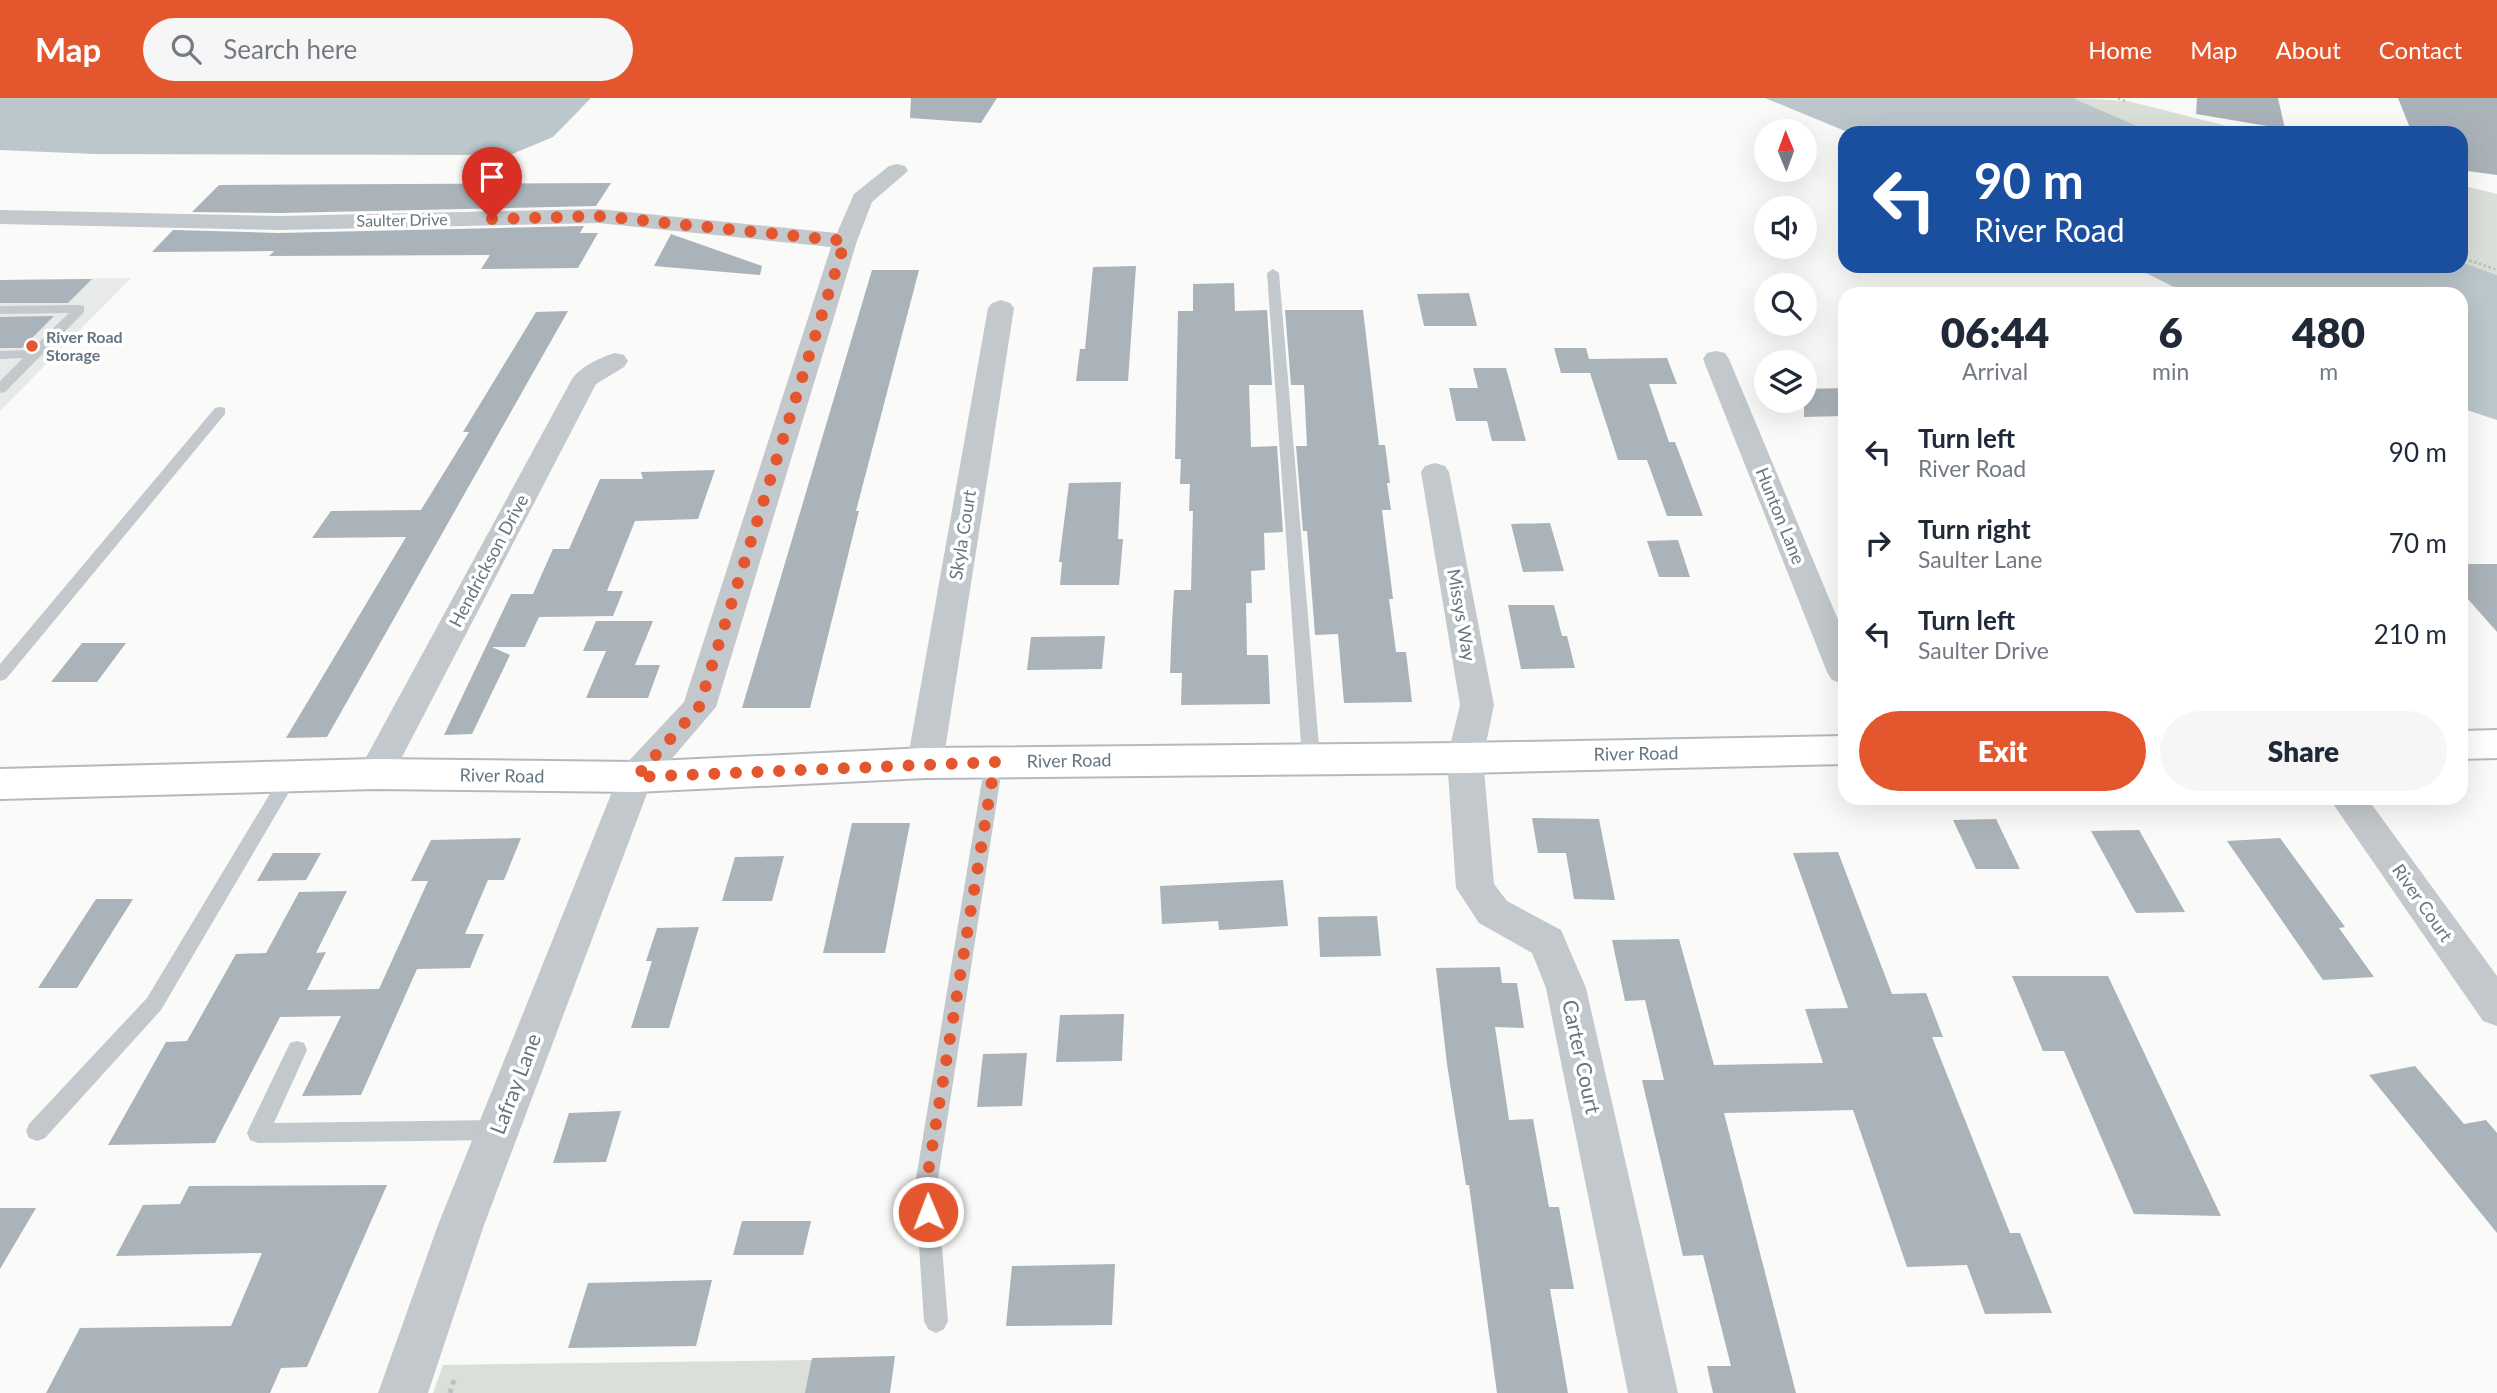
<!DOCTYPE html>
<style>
body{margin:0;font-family:Lato,sans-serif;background:#f6f6f7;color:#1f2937;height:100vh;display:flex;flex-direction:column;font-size:26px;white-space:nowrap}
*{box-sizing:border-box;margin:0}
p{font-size:23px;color:#747a83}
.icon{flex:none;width:38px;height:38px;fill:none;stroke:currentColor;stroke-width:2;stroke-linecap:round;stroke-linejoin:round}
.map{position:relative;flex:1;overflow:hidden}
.side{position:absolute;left:1838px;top:189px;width:630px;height:518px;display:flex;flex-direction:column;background:#fff;border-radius:21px;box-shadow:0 7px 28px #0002}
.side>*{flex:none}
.top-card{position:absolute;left:1838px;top:28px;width:630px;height:147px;border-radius:21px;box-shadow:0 7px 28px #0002;background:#1a4fa0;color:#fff;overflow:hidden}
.needle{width:46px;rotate:359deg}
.tools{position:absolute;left:1754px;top:21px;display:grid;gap:14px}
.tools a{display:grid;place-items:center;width:63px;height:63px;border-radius:50%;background:#fff;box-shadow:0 7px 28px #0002;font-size:35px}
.pin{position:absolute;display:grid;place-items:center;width:60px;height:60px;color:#fff;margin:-72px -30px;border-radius:50% 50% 50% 0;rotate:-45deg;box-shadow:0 0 7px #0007}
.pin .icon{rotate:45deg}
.me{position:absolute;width:77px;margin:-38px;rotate:359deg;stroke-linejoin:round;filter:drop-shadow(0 0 5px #0008)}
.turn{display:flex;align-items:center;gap:24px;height:147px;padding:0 21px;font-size:32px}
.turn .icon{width:91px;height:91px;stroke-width:2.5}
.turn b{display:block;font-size:49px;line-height:60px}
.eta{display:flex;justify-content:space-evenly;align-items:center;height:119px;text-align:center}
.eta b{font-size:42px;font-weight:800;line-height:49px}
.button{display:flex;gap:14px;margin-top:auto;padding:14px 21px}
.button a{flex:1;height:80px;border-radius:42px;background:#e4572e;color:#fff;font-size:28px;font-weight:800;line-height:80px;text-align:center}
.button a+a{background:#f6f6f7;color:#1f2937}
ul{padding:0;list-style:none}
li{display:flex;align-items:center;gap:21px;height:91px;padding:0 21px}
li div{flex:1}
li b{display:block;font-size:26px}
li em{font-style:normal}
header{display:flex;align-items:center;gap:42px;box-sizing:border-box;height:98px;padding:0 35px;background:#e4572e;color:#fff}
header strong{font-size:33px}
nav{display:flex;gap:38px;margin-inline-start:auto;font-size:24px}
.search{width:490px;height:63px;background:#f6f6f7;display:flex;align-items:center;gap:18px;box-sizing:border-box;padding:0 24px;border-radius:38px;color:#747a83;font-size:26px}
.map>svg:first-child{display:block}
.built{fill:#e8e9e9}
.green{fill:#dadfd7}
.water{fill:#bbc7cb}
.building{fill:#aab3b9}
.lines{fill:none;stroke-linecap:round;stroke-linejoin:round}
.secondary-casing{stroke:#b3babf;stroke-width:4}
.path-far1{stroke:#bbbfc2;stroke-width:2.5;stroke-dasharray:2.5 2.5;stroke-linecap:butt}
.path{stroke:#bbbfc2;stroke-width:5;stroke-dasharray:4.5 4.5;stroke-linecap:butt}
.lane{fill:#c3c8cc;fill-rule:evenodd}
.street{fill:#c3c8cc;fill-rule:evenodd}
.secondary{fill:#fff;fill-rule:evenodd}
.route{stroke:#e4572e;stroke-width:12;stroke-dasharray:0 21.6}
.poi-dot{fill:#e4572e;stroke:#fff;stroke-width:2.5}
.labels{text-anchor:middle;stroke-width:7;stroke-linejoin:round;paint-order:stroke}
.far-street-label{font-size:16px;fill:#657683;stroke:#fff}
.far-poi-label{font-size:16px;font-weight:bold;fill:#657683;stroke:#fff;text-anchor:start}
.street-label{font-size:18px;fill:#657683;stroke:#fff}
.near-street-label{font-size:21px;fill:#657683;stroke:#fff}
</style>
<header>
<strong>Map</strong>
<div class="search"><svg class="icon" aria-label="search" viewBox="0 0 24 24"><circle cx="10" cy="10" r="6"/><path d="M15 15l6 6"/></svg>Search here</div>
<nav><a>Home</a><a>Map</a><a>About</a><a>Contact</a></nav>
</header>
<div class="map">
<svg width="2497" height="1295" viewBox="0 0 2497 1295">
<rect width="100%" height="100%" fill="#fafaf8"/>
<path class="built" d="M131 180 0 313V182Z"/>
<g class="green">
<path d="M2073 0 2128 3 2254 35H2153Z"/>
<path d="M2461 87 2497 96V177L2461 164Z"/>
<path d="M813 1262 806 1295H433L443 1267Z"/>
</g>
<g class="water">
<path d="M0 0H591L553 39 510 57 95 56 0 52Z"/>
<path d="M1765 0H2073L2153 35H1850Z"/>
<path d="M2461 164 2497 177V322L2461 310 2460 196H2188L2132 168H2460Z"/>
</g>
<g class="building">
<path d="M911 0H997L981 25 910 20Z"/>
<path d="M2197 0H2278L2285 31 2196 16Z"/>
<path d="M2398 0H2497V77L2460 72V35H2412Z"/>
<path d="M611 85 596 108 279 115 192 114 219 87Z"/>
<path d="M584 128 580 135H598L578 170 481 171 490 157 269 158 274 153 152 154 173 132 279 135Z"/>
<path d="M671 136 762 168 760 177 654 168Z"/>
<path d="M1136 168 1128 283H1076L1080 251H1085L1093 169Z"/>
<path d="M872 172H919L856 413H859L810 610H742Z"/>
<path d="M92 181 68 205H0V182Z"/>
<path d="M1234 185 1235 213 1267 212 1272 287H1249L1251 349 1277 348 1283 434 1264 435 1265 472 1251 473 1252 505H1246L1247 557H1268L1270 606 1181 607 1182 575H1170L1172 525 1174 492H1191L1193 413H1189L1190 386H1180L1181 361H1175L1178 213H1193V186Z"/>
<path d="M1469 195 1477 228H1424L1417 196Z"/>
<path d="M1285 212H1363L1379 347H1385L1390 385H1387L1391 412H1382L1393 501H1389L1396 554H1406L1412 604 1344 605 1338 536 1315 537 1307 433H1303L1296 348H1307L1304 287H1291Z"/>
<path d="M568 213 327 639 286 640 406 439 312 440 331 413 421 412 469 334H463L536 214Z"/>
<path d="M54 218 22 250H0V219Z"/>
<path d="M1554 250H1586L1589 261 1667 260 1677 286H1649L1669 344H1675L1703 418H1667L1647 362H1618L1590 275H1561Z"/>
<path d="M1473 270H1506L1526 343H1492L1487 323H1456L1449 290H1478Z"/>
<path d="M1844 290V318L1804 319V291Z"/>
<path d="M715 372 698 421 635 423 607 493H623L613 518 539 519 525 549H492L510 557 472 636 444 637 511 496H533L553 451H569L600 381H643L641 374Z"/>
<path d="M1121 384 1118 441H1123L1119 487H1060L1062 464H1059L1069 385Z"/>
<path d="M1550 425 1564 473 1523 474 1511 426Z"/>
<path d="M1678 442 1690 479H1659L1647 443Z"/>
<path d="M2460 466H2497V534L2460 492Z"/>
<path d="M1508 507H1554L1562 538H1567L1575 570 1521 571Z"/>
<path d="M596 523H653L635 567H660L648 600H586L606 553H583Z"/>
<path d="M1105 538 1102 571 1027 572 1031 539Z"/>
<path d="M82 545H126L97 584H51Z"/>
<path d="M1532 720 1599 721 1615 802 1574 801 1566 755H1538Z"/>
<path d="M1996 721 2020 771H1976L1953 722Z"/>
<path d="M852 725H910L885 855H823Z"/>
<path d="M2139 732 2185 814 2136 815 2091 733Z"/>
<path d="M521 740 504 782H488L465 836H484L470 870 417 871 361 997 302 998 341 918 280 919 215 1045 108 1047 166 944 187 943 236 856 266 855 299 794 347 793 316 855 326 854 307 892 379 891 428 783H411L431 742Z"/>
<path d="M2280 740 2345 829 2339 830 2374 879 2323 882 2227 743Z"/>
<path d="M1838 754 1892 896 1926 895 1943 939H1932L2010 1135H2020L2052 1215 1985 1216 1967 1167 1907 1169 1853 1012 1724 1015 1796 1295H1713L1707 1268H1731L1703 1157 1683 1158 1642 982H1664L1645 902 1625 903 1612 842 1679 841 1714 967 1823 965 1805 911 1848 910 1793 755Z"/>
<path d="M273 755H321L306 782 257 783Z"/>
<path d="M784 758 772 803H722L735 759Z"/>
<path d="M1283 782 1288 828 1219 832 1218 823 1162 826 1160 788Z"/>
<path d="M96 801H133L77 890H38Z"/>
<path d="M1377 818 1381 858 1320 859 1318 819Z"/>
<path d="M699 829 669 930H631L652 863H646L657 830Z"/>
<path d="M1500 869 1502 885H1517L1524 930 1495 929 1509 1022 1533 1021 1549 1109H1559L1574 1191H1550L1568 1295H1497L1469 1087H1466L1447 966 1436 870Z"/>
<path d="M2012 878H2108L2221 1118 2134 1116 2064 953H2043Z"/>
<path d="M1124 916 1122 963 1056 964 1060 917Z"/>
<path d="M1027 955 1022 1008 977 1009 983 956Z"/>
<path d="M2415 968 2464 1026 2486 1022 2497 1035V1135L2369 977Z"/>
<path d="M621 1013 606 1064 553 1065 569 1015Z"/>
<path d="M387 1087 307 1269 281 1270 270 1295H46L80 1230 231 1228 262 1155 116 1158 143 1107 180 1106 189 1088Z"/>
<path d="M0 1110H36L0 1171Z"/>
<path d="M742 1123H811L803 1157H733Z"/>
<path d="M1115 1166 1112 1227 1006 1228 1012 1168Z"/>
<path d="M712 1182 696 1248 568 1250 588 1185Z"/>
<path d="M895 1258 890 1295H805L812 1260Z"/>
</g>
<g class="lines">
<defs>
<g id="secondary">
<path d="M2497 632V660L2460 661V633Z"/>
<path d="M1844 638V666L1465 675 925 680 636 694 375 691 0 701V671L375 661 636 664 925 650 1465 645Z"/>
</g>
</defs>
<use href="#secondary" class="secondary-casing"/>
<g class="path-far1">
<path d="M2118 0 2127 4"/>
<path d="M2460 159 2497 172"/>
</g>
<path class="path" d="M450 1295 454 1282"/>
<g class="lane">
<path d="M1273 171 1279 175 1320 660 1317 665H1305L1302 660 1267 175Z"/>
<path d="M80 207 84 208V214L5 294 0 295V283L23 260 0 261V253L31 252 69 215 0 216V208Z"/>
<path d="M220 309 225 310V316L6 581 0 583V566L215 310Z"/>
<path d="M994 657 1000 659 1003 664 937 1087 948 1223 944 1231 936 1235 928 1231 924 1223 915 1087 985 664 988 659Z"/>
<path d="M289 672 295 674 298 679 161 912 45 1040 37 1043 29 1040 26 1033 29 1026 147 900 283 674Z"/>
<path d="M297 943 304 945 307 952 274 1025 498 1022 506 1025 509 1032 506 1039 498 1042 258 1045 250 1042 247 1035 250 1028 290 945Z"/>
</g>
<g class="street">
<path d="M897 66 905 68 908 73 872 104 857 143 716 609 651 685 484 1127 428 1295H378L438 1127 618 679 623 669 684 604 831 149 598 125 279 132 0 126V112L279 118 598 111 837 135 854 96 889 68Z"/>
<path d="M1001 202 1010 205 1014 210 943 665 938 674 925 678 912 674 907 665 988 210 992 205Z"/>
<path d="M1716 253 1725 255 1729 261 1844 536V586L1832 582 1827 574 1703 261 1707 255Z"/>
<path d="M615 255 624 257 628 263 624 269 596 286 388 686 375 689 362 686 357 676 572 281C580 269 601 259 615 255Z"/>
<path d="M1435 365 1445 368 1449 374 1494 607 1483 660 1494 786 1507 803 1561 832 1586 890 1678 1295H1628L1546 890 1532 855 1479 825 1456 790 1447 660 1460 607 1421 374 1425 368Z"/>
<path d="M2329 700H2367L2497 878V928L2483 923Z"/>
</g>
<use href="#secondary" class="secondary"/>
</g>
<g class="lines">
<path class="route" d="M492 121 598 118 845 143 699 609 636 679 995 664 926 1087 928 1114"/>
</g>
<circle class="poi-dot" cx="32" cy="248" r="7"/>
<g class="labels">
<g class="far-street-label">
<text transform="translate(402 122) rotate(-1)" y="6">Saulter Drive</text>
</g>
<g class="far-poi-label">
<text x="46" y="245">River Road<tspan x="46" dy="18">Storage</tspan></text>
</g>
<g class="street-label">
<text transform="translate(1780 418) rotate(68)" y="6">Hunton Lane</text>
<text transform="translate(963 437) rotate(-81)" y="6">Skyla Court</text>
<text transform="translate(489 463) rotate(-62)" y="6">Hendrickson Drive</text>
<text transform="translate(1461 517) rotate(80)" y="6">Missys Way</text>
<text transform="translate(1636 656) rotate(-1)" y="6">River Road</text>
<text transform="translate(1069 663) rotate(-1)" y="6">River Road</text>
<text transform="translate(502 678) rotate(1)" y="6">River Road</text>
<text transform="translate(2422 805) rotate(55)" y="6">River Court</text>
</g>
<g class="near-street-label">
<text transform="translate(1581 959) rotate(78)" y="7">Carter Court</text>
<text transform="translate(516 986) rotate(-69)" y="7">Lafray Lane</text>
</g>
</g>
</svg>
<div class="tools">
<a><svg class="needle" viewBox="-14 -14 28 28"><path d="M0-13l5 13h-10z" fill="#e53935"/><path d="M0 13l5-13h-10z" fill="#747a83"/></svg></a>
<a><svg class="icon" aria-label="sound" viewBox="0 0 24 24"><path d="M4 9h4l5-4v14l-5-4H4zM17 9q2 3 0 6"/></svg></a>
<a><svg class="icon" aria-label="search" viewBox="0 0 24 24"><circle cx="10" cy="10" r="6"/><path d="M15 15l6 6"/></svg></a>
<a><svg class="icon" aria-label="layers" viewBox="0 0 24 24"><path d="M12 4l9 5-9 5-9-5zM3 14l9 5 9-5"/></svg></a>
</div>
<div class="pin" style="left:492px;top:121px;background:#d93025"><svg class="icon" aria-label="arrive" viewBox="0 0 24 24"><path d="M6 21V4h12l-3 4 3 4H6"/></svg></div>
<svg class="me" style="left:928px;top:1114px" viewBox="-20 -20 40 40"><circle r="17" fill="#e4572e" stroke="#fff" stroke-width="3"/><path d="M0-11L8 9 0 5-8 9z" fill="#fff"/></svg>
<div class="top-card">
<div class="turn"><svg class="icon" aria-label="left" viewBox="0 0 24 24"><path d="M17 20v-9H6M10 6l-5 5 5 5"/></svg><div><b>90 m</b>River Road</div></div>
</div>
<section class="side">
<div class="eta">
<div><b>06:44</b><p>Arrival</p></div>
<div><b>6</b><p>min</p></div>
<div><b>480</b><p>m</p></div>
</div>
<ul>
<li><svg class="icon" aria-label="left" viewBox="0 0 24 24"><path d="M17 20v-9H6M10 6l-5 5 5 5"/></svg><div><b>Turn left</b><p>River Road</p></div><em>90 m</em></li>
<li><svg class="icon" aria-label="right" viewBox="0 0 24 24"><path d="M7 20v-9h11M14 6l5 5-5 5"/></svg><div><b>Turn right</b><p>Saulter Lane</p></div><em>70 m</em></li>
<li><svg class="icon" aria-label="left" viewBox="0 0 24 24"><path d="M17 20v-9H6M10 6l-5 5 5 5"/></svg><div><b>Turn left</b><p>Saulter Drive</p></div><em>210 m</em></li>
</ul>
<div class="button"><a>Exit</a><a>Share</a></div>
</section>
</div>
